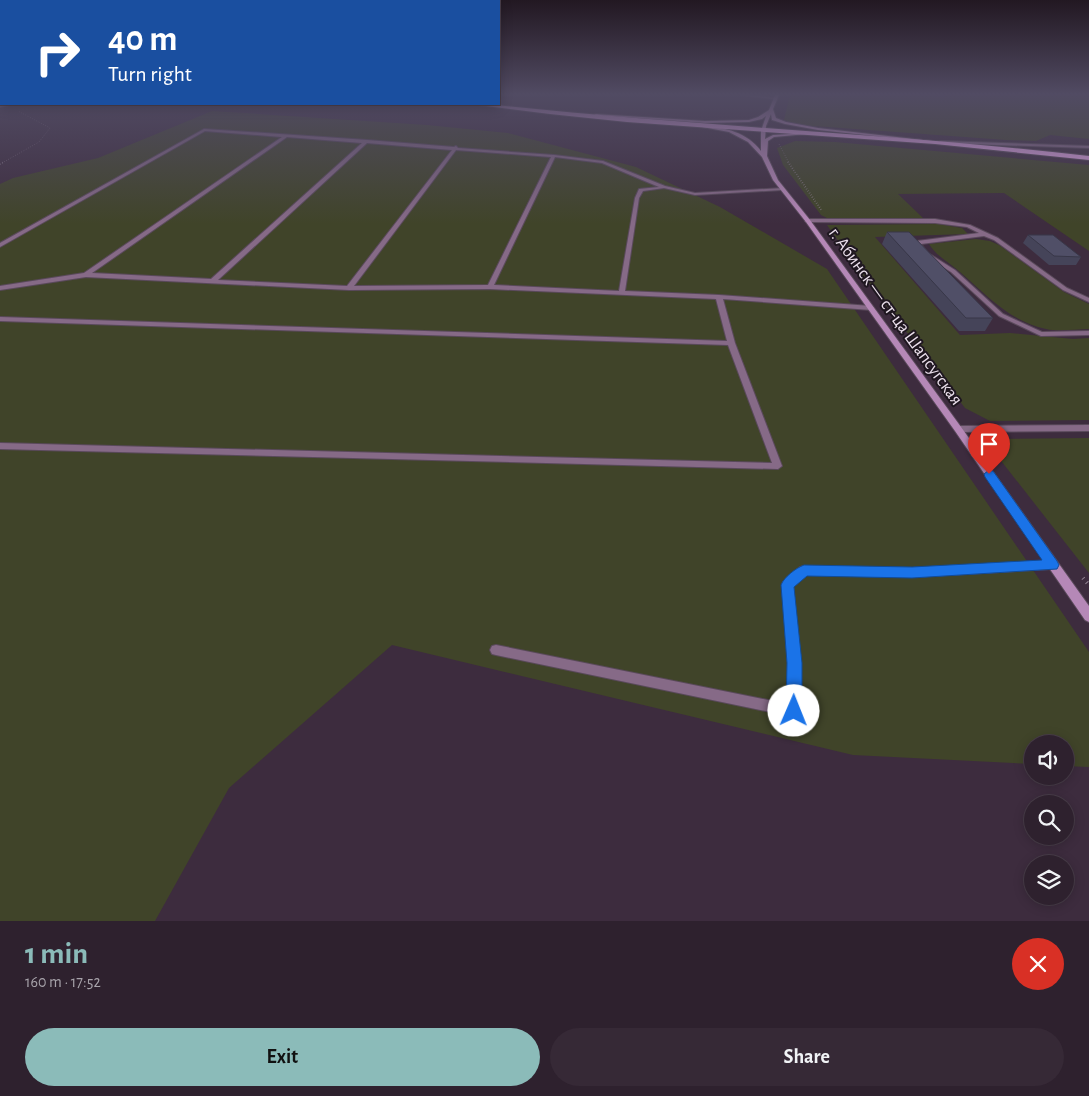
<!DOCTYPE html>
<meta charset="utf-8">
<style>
body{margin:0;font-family:"Alegreya Sans",sans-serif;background:#362936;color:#f1f3f6;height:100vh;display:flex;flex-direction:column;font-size:19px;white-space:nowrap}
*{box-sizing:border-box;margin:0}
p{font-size:16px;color:#a7a3aa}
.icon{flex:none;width:28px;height:28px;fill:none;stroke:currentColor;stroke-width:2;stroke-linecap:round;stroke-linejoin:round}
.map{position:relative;height:921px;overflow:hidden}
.drawer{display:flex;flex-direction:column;background:#2e212e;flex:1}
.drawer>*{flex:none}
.guide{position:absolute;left:0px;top:0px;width:500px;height:105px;box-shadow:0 2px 12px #0003,0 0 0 1px #493e4a;background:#1a4fa0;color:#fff;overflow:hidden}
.tools{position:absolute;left:1024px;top:735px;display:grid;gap:10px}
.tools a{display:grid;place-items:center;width:50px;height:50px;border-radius:50%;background:#2e212e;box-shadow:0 2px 12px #0003,0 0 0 1px #493e4a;font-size:25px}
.pin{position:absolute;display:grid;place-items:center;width:42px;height:42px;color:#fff;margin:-51px -21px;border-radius:50% 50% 50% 0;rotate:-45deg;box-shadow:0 0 5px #0007}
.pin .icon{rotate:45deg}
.me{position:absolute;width:55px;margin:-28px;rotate:1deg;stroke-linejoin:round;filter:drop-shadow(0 0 4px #0008)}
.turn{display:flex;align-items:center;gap:18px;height:105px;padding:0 25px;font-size:22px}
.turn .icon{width:65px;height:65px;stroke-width:2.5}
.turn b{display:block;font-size:35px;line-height:42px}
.round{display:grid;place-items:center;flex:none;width:52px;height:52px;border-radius:26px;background:#362936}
.overview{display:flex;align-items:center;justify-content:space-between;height:85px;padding:0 25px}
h1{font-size:30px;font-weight:600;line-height:38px;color:#8bbbb9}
.button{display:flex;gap:10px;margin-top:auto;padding:10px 25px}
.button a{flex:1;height:58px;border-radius:30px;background:#8bbbb9;color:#111;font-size:20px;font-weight:600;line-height:58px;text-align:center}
.button a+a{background:#362936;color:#f1f3f6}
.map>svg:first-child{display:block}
.green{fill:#404429}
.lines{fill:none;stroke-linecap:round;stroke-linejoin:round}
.service-casing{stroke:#59495a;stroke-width:2}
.minor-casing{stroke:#59495a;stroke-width:2}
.secondary-casing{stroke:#59495a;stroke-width:2}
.trunk-casing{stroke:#59495a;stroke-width:2}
.path-far2{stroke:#8f8190;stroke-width:1;stroke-dasharray:0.5 2;stroke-linecap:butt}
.path-far1{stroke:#8f8190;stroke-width:2;stroke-dasharray:0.5 2;stroke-linecap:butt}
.path{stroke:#8f8190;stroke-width:4;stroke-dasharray:1 4.5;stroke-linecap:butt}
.service{fill:#866a87;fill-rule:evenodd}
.minor{fill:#866a87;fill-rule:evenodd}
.secondary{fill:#b588b7;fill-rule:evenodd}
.trunk{fill:#eaaaec;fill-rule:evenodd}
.wall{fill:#454459}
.building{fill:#504f67;stroke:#383748}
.route{fill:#1a73e8;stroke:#114b97}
.labels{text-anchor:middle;stroke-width:4;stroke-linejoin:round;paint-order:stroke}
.street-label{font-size:18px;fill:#ebe0ec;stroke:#1f1720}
</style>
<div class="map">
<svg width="1089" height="921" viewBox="0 0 1089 921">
<rect width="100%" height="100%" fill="#3d2c3e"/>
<g class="green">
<path d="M790 95H920L944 97 947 95H1089V139L1050 135 1036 141 1006 140 800 125 784 120Z"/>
<path d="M212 111 427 125 508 133 636 167 720 207 827 269 1089 652V767L1065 766V744H1032V764L853 755 392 645 229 788 155 921H0V184L13 178 98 158Z"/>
<path d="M795 141 835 142 1089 165V251L1004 193 898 194 923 218 829 219 821 215 783 165 777 148Z"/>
<path d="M938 224 962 228 968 234 875 237 960 335 1010 333 1073 339 1089 338V420L990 421 965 408 858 269 827 225Z"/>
<path d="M976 239 990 241 999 245 1064 292 1089 304V329C1076 329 1059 332 1046 329 1009 321 988 296 960 272 949 262 937 257 929 244Z"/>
<path d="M1089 438V573L984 439Z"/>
</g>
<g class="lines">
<defs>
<g id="service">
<path d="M7 104H14L0 107V105Z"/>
<path d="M204 129 367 140 454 147 456 146 458 148 554 155 603 161 665 186 695 193 784 188V190H782L695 195 664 188 643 191 639 198 625 291 719 295 871 306 874 308 871 310 723 299 735 343 782 466 778 469 0 449V443L772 463 728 345 0 321V317L727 341 716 299 490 289 349 290 86 277 0 290V286L84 273 282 137 205 131 0 247V243ZM287 137 362 143 211 279 92 273ZM367 143 452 150 347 286 218 280ZM456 150 551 157 488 285 354 286ZM555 157 602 163 659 187 639 189 635 198 619 291 494 285Z"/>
<path d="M940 141 1089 146V148L939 143Z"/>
<path d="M808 219H935L970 225 998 238 1067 288 1089 298V302L1063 290 994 240 984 236 921 244 928 253 955 270 1003 314 1042 332 1089 331V335L1041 336 999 316 951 272 924 255 914 243 917 241 979 233 967 227 935 223 806 222 805 221Z"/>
<path d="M1089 425V431L958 432 954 429 958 426Z"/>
<path d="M1052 561 1056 562 1057 565 1056 568 1052 569 912 577 806 574 792 587 800 663V711L798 715 794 717 496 655 492 654 490 650 492 646 496 645 788 704V663L782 585 783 582 800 567 804 566 912 569Z"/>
</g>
<path id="minor" d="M741 95 777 98 775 99Z"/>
<path id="secondary" d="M775 95H779L773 109 776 118 786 122 818 128 941 142 939 143 818 130 785 124 772 120 771 114 766 126 765 139 773 135 805 133 807 134 774 137 768 141 767 156 778 180 810 220 961 427 1089 606V622L1085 620 955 431 806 222 773 180 762 157 748 142 729 132 702 127 704 126C727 128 746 132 761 151V131L766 116 762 119 749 122 705 123 594 115 596 114 705 121 749 120 758 117 769 110Z"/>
<path id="trunk" d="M470 104H486C686 126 888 133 1089 156V160L935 144 627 122 550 114Z"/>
</defs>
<use href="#service" class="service-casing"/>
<use href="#minor" class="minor-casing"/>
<use href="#secondary" class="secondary-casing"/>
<use href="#trunk" class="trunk-casing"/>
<g class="path-far2">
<path d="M779 144 789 163"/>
<path d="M2 163 39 142 50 128 18 111"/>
</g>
<g class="path-far1">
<path d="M788 162 822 211"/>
<path d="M0 164 4 162"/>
</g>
<path class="path" d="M1083 578 1089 585"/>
<use href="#service" class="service"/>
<use href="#minor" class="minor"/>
<use href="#secondary" class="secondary"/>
<use href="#trunk" class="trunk"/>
</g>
<g class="wall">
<path d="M887 232 993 318 985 331H959L882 244Z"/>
<path d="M1028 235 1081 257 1076 265H1049L1023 243Z"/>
</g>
<g class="building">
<path d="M887 232H909L993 318H966Z"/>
<path d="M1028 235H1053L1081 257 1054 256Z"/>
</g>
<linearGradient id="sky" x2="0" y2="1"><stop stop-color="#221822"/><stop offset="0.42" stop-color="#514b63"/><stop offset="1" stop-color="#514b63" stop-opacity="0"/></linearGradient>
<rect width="1089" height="224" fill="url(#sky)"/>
<path class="route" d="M989 470 993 471 1057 561 1059 565 1057 569 912 578 807 576 794 587 802 663V711L799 717 794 719 788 717 786 711 787 663 781 585C784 577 796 568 804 565L912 567 1042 560 985 477 984 474Z"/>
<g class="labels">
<g class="street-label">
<text transform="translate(896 316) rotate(54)" y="6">г. Абинск — ст-ца Шапсугская</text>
</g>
</g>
</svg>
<div class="tools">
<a><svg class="icon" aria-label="sound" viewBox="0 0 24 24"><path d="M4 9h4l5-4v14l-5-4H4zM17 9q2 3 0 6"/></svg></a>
<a><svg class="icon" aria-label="search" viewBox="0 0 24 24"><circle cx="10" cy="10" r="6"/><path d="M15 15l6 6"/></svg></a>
<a><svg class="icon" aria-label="layers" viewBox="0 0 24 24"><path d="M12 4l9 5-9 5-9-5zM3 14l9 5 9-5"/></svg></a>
</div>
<div class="pin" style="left:989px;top:474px;background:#d93025"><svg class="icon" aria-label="arrive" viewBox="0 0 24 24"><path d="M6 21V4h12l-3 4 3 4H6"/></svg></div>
<svg class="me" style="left:794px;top:711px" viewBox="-20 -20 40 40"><circle r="19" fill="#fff"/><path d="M0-13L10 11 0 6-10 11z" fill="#1a73e8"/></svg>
<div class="guide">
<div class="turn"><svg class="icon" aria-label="right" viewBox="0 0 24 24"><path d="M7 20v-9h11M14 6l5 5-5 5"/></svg><div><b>40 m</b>Turn right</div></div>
</div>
</div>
<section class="drawer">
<div class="overview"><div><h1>1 min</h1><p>160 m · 17:52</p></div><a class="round" style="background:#d93025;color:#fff"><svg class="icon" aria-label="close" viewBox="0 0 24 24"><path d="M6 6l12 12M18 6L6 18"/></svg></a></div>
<div class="button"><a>Exit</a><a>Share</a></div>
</section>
